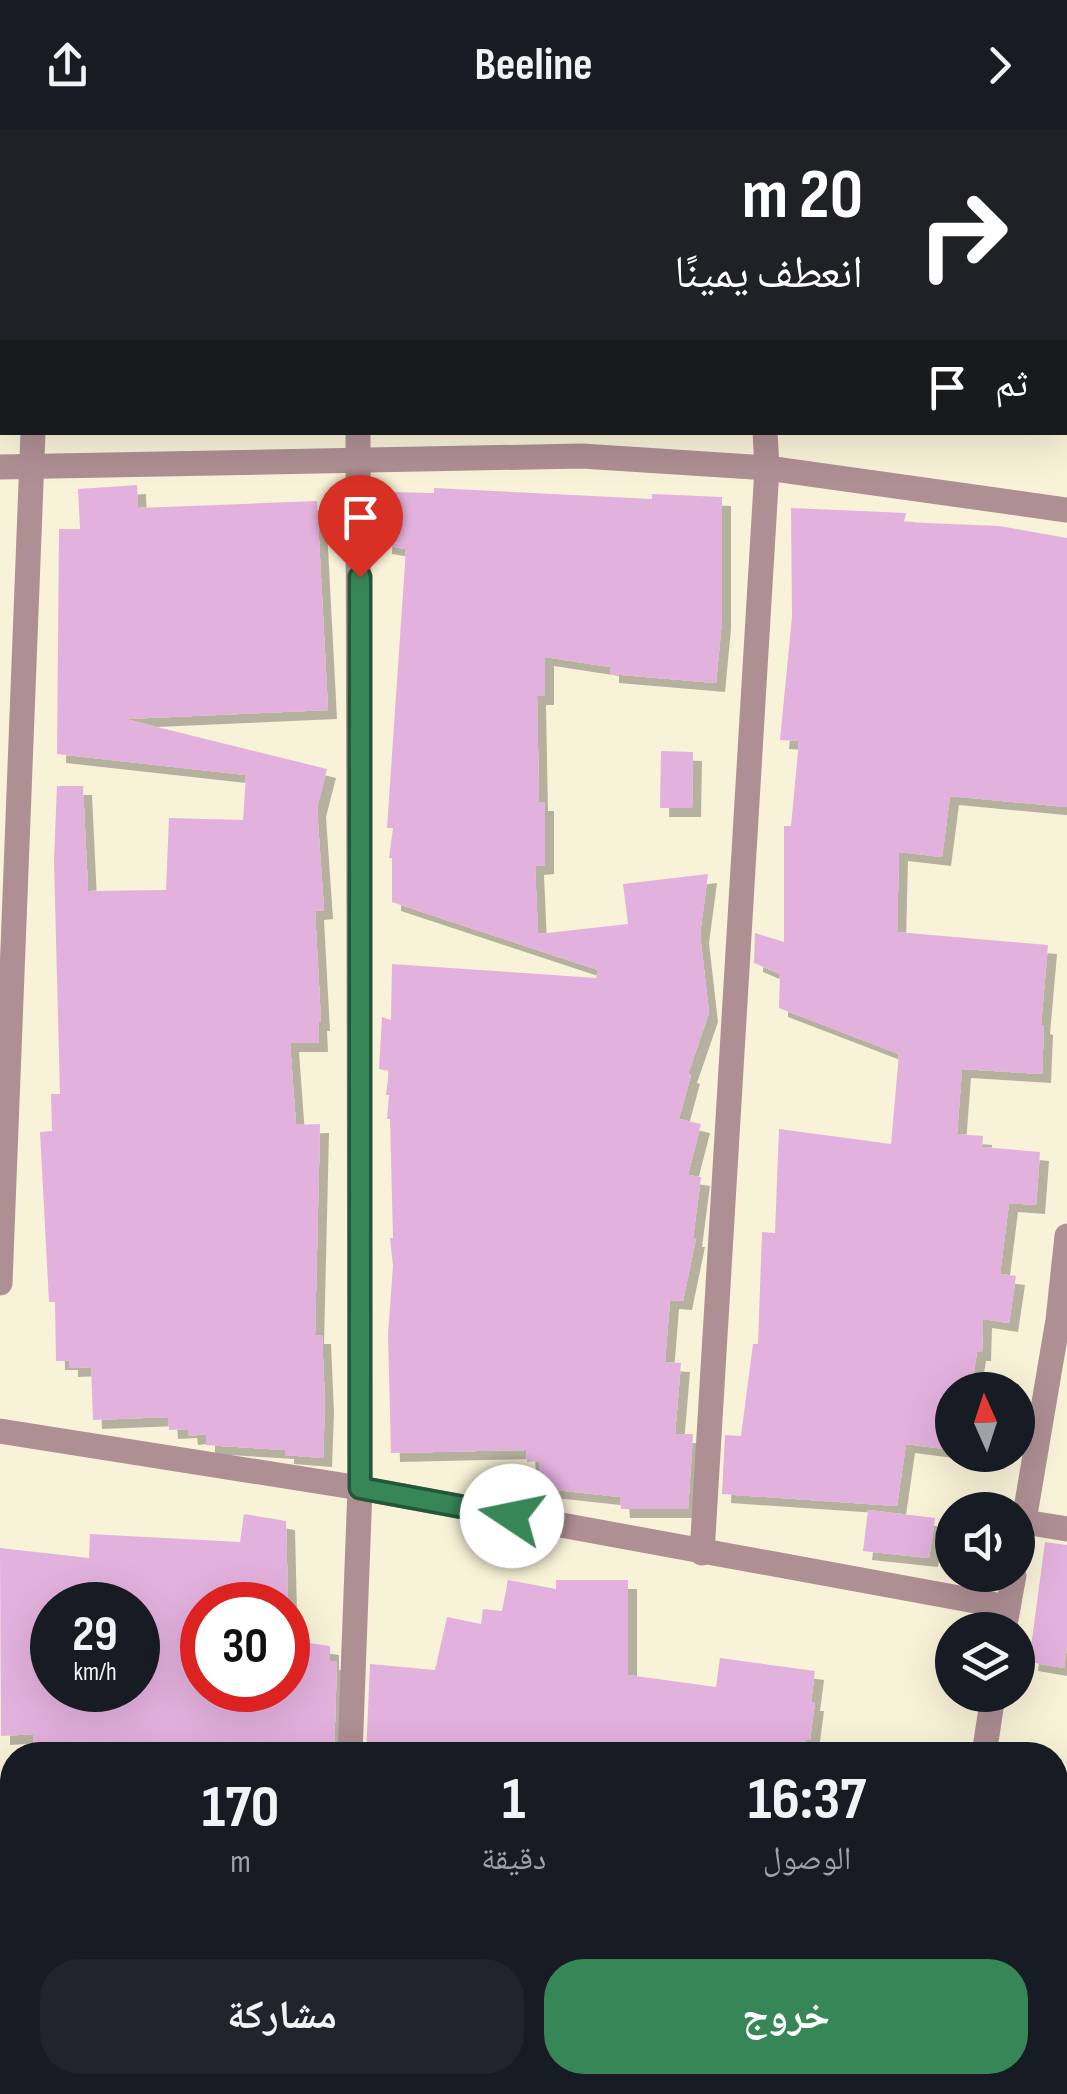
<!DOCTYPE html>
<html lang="ar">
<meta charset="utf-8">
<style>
body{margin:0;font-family:"Sofia Sans Condensed","Noto Naskh Arabic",sans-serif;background:#20242c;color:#f1f3f6;direction:rtl;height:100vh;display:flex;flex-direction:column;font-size:38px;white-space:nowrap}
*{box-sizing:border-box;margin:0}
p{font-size:32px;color:#9ea1a6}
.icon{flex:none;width:55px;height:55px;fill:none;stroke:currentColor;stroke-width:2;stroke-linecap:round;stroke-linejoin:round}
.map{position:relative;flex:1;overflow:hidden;direction:ltr}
.panel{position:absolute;left:0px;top:1612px;width:1068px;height:352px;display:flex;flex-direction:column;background:#171b24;border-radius:40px 40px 0 0;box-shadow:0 10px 40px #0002;direction:rtl}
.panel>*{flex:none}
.banner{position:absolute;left:0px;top:0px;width:1068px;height:305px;box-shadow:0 10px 40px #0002;direction:rtl;background:#202124;color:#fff;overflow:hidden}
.needle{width:65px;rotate:357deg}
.tools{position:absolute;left:935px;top:1242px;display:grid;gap:20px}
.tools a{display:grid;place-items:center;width:100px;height:100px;border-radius:50%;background:#171b24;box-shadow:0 10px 40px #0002;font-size:50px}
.speed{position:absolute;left:30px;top:1452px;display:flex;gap:20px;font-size:50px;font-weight:700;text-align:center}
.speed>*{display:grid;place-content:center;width:130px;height:130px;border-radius:50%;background:#171b24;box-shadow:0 10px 40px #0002;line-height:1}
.speed small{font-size:25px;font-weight:400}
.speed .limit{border:15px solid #d22;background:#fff;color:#111}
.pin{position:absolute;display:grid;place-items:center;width:85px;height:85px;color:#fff;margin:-102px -42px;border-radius:50% 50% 50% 0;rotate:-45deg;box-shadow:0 0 10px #0007}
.pin .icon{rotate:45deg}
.me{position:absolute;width:110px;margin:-55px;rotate:281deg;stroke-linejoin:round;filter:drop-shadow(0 0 8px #0008)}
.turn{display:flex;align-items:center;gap:35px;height:210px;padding:0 40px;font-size:45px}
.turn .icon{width:130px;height:130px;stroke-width:2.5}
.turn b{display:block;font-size:70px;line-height:85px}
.then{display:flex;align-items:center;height:95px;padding:0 40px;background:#0003;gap:20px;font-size:38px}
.eta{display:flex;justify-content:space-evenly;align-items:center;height:170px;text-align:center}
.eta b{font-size:60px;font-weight:700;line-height:70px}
.button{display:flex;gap:20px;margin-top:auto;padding:20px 40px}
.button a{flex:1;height:115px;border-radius:40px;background:#368657;color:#fff;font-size:40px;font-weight:700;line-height:115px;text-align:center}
.button a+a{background:#20242c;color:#f1f3f6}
header{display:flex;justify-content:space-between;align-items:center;height:130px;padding:0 40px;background:#171b24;font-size:45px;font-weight:700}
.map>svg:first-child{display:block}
.building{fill:#e3b1dd;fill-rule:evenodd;filter:url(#shadow)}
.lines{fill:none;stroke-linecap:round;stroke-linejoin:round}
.minor{stroke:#ae8f94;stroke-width:25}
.route-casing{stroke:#235739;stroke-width:25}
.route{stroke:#368657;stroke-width:18}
</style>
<header><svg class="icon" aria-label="forward" viewBox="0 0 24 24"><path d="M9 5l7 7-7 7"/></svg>Beeline<svg class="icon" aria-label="share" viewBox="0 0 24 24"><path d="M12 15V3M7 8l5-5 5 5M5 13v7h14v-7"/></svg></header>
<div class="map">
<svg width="1067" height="1964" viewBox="0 0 1067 1964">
<defs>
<filter id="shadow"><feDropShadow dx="9" dy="9" stdDeviation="0" flood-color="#0004"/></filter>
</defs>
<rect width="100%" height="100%" fill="#f8f2d8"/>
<g class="building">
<path d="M137 355 138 378 317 371 328 580 125 589 327 639 317 678 324 780 315 781 321 892H318L319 913H290L296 995 320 994 315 1205H322L325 1274 323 1328 285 1325V1320L206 1315V1304L189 1306 188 1299 169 1300 168 1287 93 1290 91 1237 69 1238V1231H56L55 1172H49L40 1002 52 1001 51 964H60L54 731 57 656H83L88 761 166 760 169 688 243 690 246 645 57 624 59 399H80L78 359Z"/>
<path d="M434 358 652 369V364L722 367V490L716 553 610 544V537L545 527V566H537L539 672H545V735L535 736 538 804 628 794 623 754 708 744 700 804 709 883 688 944 691 945 679 989 701 994 688 1045 701 1047 693 1108H696L683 1171 670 1170 665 1232 681 1233 675 1304H693L688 1379H621L620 1367 538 1358 540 1331 527 1332 526 1320 391 1323 388 1204 393 1136 390 1108H393L390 989H387L389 965H386L389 941 379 939 382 887 391 890 392 834 596 848 598 840 392 772V728H389L393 698H387L406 419 383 415 385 362 434 363Z"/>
<path d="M791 378 906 383 904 392 999 396 1067 408V677L950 666 942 727 899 722 897 802 1048 815 1041 895 1044 896 1042 944 962 939 957 1004 983 1006 982 1017 1040 1022 1036 1075 1009 1073 1000 1144 1016 1146 1009 1193 983 1189 982 1222H977L971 1260H952V1320L906 1314 897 1376 722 1364 725 1305 741 1306 753 1214H758L762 1102 775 1103 779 999 891 1014 899 924 779 878 780 844 754 833 755 803 784 812V696H791L799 611 780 610 792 487Z"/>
<path d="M661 621 693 622 692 678H660Z"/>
<path d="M868 1380 935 1388 929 1428 863 1421Z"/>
<path d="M244 1384 286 1391 288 1475H202L199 1560H288L289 1510 330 1516V1531H337L334 1625H303V1615L199 1620V1625H154V1615L33 1616 34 1604 1 1606 0 1418 89 1428 90 1404 240 1412ZM52 1475H138V1560H52Z"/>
<path d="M1045 1412 1067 1415V1516L1064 1538 1029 1532Z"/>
<path d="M508 1450 556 1459V1450H628V1545L716 1557 720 1528 815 1541 811 1572H815L810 1610 806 1609 804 1625H366L370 1534 435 1540 447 1487 481 1494 483 1479 502 1481Z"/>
</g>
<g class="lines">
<g class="minor">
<path d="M340 0V2"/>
<path d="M745 0 746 2"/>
<path d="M0 39 2 47"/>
<path d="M0 337 582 326 767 338 1067 380"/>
<path d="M0 1153 33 302"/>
<path d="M0 1301 360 1358 1008 1477"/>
<path d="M1024 1392 1067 1399"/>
<path d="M702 1423 767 338 765 302"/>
<path d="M1018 1426 1058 1190 1067 1106"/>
<path d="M1004 1500 1014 1445"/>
<path d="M350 1625 360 1358 358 302"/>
<path d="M984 1625 993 1565"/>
<path d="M0 1671 12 1672"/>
<path d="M1055 1747 1067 1749"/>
<path d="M0 1929 12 1928"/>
<path d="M344 1952V1964"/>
<path d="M940 1964 941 1952"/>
</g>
</g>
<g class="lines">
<defs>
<path id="route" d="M360 447V1358L512 1386"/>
</defs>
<use href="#route" class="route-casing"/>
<use href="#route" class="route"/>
</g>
</svg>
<div class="tools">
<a><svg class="needle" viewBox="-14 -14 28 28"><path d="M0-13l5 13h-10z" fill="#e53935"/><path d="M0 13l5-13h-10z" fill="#9ea1a6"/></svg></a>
<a><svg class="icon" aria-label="sound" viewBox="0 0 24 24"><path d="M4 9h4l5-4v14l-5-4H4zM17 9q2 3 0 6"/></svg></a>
<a><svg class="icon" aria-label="layers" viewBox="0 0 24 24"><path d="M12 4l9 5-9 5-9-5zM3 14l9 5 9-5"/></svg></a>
</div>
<div class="speed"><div>29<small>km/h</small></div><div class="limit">30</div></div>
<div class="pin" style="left:360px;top:447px;background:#d93025"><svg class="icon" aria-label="arrive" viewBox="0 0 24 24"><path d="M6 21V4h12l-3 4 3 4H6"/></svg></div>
<svg class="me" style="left:512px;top:1386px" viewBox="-20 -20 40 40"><circle r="19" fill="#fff"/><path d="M0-13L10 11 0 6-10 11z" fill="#368657"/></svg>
<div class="banner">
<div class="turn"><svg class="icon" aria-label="right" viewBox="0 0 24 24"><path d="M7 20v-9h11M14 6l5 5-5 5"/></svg><div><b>20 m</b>انعطف يمينًا</div></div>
<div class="then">ثم<svg class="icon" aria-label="arrive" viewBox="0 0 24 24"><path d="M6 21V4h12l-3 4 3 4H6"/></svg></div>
</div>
<section class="panel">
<div class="eta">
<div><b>16:37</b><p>الوصول</p></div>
<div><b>1</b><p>دقيقة</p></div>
<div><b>170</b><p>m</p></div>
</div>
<div class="button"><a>خروج</a><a>مشاركة</a></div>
</section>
</div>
